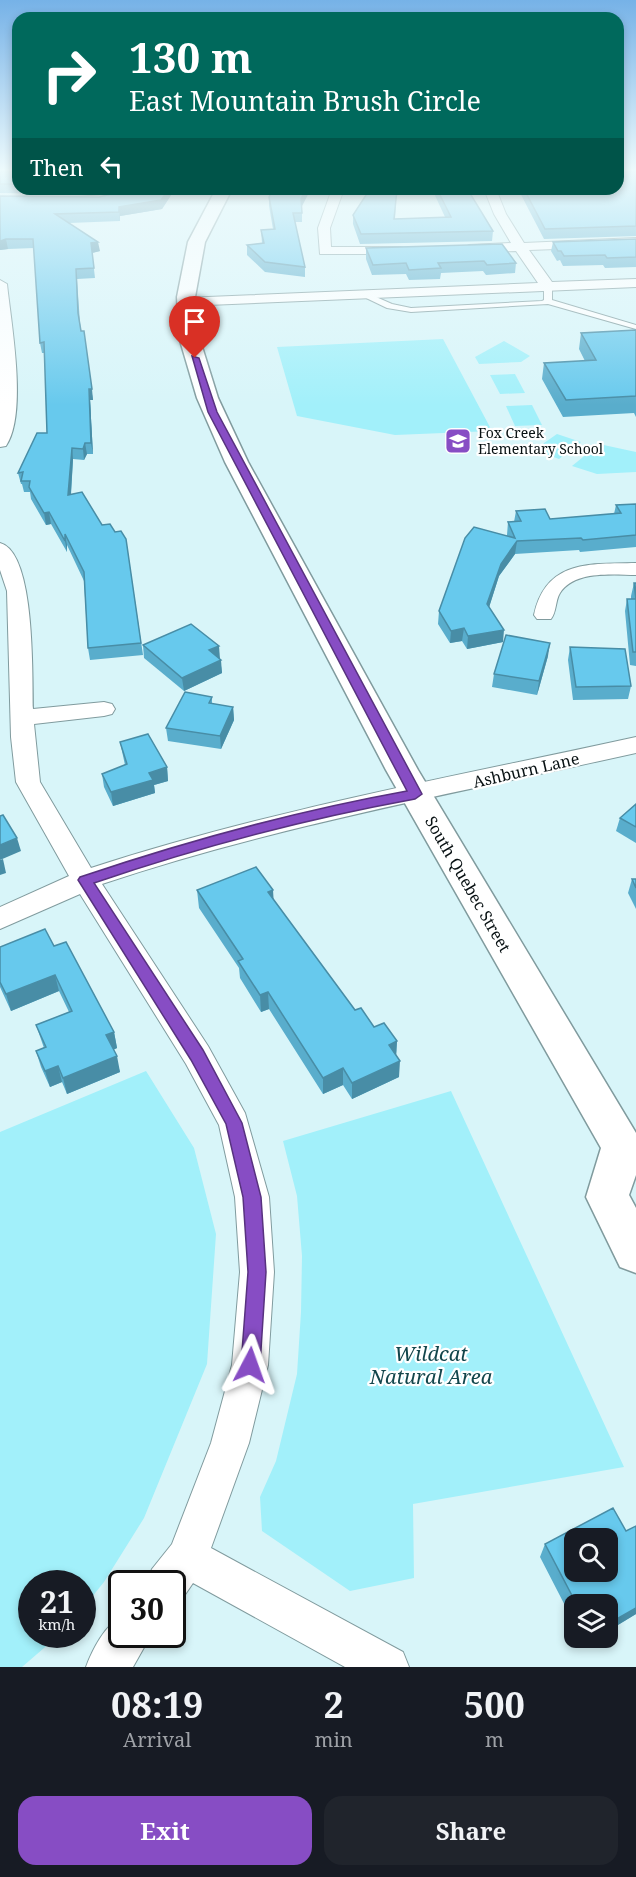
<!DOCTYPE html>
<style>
body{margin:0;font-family:"Noto Serif",serif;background:#20242c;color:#f1f3f6;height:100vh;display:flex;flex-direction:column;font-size:22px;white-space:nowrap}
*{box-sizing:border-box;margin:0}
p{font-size:20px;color:#9ea1a6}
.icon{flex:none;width:33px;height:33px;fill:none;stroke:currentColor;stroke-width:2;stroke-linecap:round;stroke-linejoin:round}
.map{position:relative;height:1667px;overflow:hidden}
.sheet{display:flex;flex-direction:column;background:#171b24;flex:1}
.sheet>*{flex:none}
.hud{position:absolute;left:12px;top:12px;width:612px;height:183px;border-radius:18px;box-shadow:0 3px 9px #0003;background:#00695c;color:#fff;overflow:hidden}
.tools{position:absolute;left:564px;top:1528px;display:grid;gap:12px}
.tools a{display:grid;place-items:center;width:54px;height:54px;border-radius:12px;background:#171b24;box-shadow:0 3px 9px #0003;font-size:30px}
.speed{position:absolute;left:18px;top:1570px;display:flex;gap:12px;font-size:30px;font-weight:700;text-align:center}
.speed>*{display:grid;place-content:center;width:78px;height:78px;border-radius:50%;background:#171b24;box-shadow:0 3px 9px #0003;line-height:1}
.speed small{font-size:15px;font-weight:400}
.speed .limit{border:3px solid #111;border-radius:9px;background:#fff;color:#111}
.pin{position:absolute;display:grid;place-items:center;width:51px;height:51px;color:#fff;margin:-62px -26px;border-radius:50% 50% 50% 0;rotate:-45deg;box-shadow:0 0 6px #0007}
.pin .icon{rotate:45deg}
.me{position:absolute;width:66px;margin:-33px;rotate:4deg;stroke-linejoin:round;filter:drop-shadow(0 0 4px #0008)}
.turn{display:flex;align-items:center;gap:21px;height:126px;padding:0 18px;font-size:27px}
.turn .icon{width:78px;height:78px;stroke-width:2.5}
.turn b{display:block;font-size:42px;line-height:51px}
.then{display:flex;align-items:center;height:57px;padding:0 18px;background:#0003;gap:12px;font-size:22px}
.eta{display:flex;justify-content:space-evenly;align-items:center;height:102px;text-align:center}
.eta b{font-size:36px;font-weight:700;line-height:42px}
.primary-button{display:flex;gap:12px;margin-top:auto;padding:12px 18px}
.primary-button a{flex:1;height:69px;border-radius:18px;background:#874dc4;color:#fff;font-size:24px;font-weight:700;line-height:69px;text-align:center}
.primary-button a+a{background:#20242c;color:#f1f3f6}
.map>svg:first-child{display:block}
.green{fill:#a2f0fa}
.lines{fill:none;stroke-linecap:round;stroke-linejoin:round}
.service-casing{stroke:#809b9e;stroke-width:2}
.minor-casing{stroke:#809b9e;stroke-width:2}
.primary-casing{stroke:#809b9e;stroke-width:3}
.service{fill:#fff;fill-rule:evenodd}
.minor{fill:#fff;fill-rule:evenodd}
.primary{fill:#fff;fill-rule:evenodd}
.wall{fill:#59adcc}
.shaded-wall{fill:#488da6}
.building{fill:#67c9ed;stroke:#488da6;stroke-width:1.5;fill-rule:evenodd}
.route{fill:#874dc4;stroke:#58327f;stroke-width:1.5}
.labels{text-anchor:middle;stroke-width:4.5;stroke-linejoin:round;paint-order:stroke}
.far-poi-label{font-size:14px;fill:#071012;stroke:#fff;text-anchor:start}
.street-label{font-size:16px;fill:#071012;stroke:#fff}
.near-park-label{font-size:20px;font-style:italic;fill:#12464c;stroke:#fff}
</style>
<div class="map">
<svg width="636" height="1667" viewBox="0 0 636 1667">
<rect width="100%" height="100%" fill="#d8f5f9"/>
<g class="green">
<path d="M443 339 492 431 395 435 297 416 277 347Z"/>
<path d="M504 341 530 356 521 362 479 364 475 357Z"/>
<path d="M515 374 525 393 500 394 490 375Z"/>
<path d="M532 405 542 425 515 426 506 406Z"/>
<path d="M557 434 581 442 559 459 534 450Z"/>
<path d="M599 444 636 452V472L597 474 572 466Z"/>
<path d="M146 1071 194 1148 216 1234 207 1364 144 1518 104 1582 83 1608 82 1584H32V1635H59L22 1667H0V1132Z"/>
<path d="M451 1091 624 1467 413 1504 414 1578 350 1591 262 1531 260 1497 276 1461 297 1374 301 1312 302 1256 297 1196 283 1141Z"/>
</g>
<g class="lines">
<defs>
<path id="service" d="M548 285 552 287V300L636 325V329L548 304 411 312 387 308 360 295 367 293 392 304 411 308 542 301 544 300V287Z"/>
<g id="minor">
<path d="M108 189H120L114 201 78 205 72 201 78 197 105 195Z"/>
<path d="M332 189H344L330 228 331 247H400L405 248V254H320L318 228Z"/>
<path d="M484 189H496L506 214 524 243 636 238V246L529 250 552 282 636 279V287L184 306 177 302 184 298 538 283 516 251 469 253 462 249 469 245 511 243 494 214Z"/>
<path d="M0 280 7 284C11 323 28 414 6 446L0 447Z"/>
<path d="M0 543C36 552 32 678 33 709L104 702 112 704 115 709 112 714 104 716 34 724 40 782 91 868C269 810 453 777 636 737V753C457 793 276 826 102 884L208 1046 245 1113 269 1197 274 1272 268 1365 249 1443 211 1548 403 1652 409 1667H345L193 1583 182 1599 172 1602V1584H146L152 1569 172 1544 211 1443 232 1365 240 1272 235 1197 219 1125 186 1064 80 894 0 929V907L69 876 16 782 11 737 7 591 0 570Z"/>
<path d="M636 563V575C613 575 575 570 560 593 555 601 557 611 551 619H537L534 615C546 560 589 564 636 563Z"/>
<path d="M122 1617V1635H151L133 1667H86C92 1651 105 1624 122 1617Z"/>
</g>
<path id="primary" d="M216 189H232L205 242 195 297 199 337 218 398 248 462 418 770 636 1133V1175L629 1195 636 1208V1273L620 1267 586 1197 601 1148 386 770 225 462 197 398 179 337 177 297 188 242Z"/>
</defs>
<use href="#service" class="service-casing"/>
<use href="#minor" class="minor-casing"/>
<use href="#primary" class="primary-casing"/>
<use href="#service" class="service"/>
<use href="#minor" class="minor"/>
<use href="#primary" class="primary"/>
</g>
<g class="wall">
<path d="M0 172H18V189H105L100 194 0 193Z"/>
<path d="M636 172V236L544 239 518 189H618Z"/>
<path d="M117 189H175L162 209 120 216V221L69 223 100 251 92 253 95 278 77 279 80 323 93 400H90L93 454H87L84 460 73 459 71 495 102 525 126 539 143 655 90 660 88 648 84 581 67 545V552L51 524 46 525 31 499 30 492H24L22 484H21L18 473 47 433 45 353H42L40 343 34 248 8 249 0 250V196L99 197 115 193Z"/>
<path d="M365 189H399L396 200 395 219 445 217 432 189H470L471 195 493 231 492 241 360 244 353 224V215L366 194H364Z"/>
<path d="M269 197 302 208V222H295L305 267V277L265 272 247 255V245L262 243 261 230 273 229 269 206Z"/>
<path d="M636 239V267L605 268 603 265 563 266 560 260 557 261 551 251 553 242Z"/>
<path d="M366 248 516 263 515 273 486 275 483 271 441 273 440 279 409 280 406 274 372 275 366 259Z"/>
<path d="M636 330V417L634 413 563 417 542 379 544 363 585 361 579 349 581 333Z"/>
<path d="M636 504V547L580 552 579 550 515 554 499 576 489 607 503 642 467 649 462 641 450 643 438 624 439 611 507 535 508 522H514L516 511 550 519 614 514 616 505Z"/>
<path d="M634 583H636V666L630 665 625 611 627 599H631V596Z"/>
<path d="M143 645 220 659 222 673 184 691 144 658Z"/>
<path d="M570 647 631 686 628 699 573 700 568 660Z"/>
<path d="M548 656 537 695 492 687 494 674Z"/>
<path d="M212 697V704L233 707 234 720 221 749 168 741 166 728Z"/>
<path d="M120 742 167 767 168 781 154 785 155 793 113 806 104 787 102 774 125 765Z"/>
<path d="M636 804V843L616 831 620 818Z"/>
<path d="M632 879H636V909L628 893Z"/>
<path d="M197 890 273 899 355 1010 374 1027 397 1041 396 1055 399 1077 352 1099 343 1085 323 1094 269 1009 261 1012 240 978 239 968 199 908Z"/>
<path d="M54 946 114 1032 117 1048 113 1050 120 1072 67 1094 62 1082 50 1087 41 1067 36 1051 44 1048 36 1025 69 1012 59 991 11 1011 0 987V947Z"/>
<path d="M545 1544 636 1614 608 1631V1605H574V1623L540 1557Z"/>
<path d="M582 1638H595L585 1644Z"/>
</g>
<g class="shaded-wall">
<path d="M99 189H105L100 194Z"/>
<path d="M169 189H175L162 209 120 216V221L119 207Z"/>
<path d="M306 189H311L301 208V199Z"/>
<path d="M6 239 8 249 0 250V241Z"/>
<path d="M98 242 100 251 92 253 95 278 91 243Z"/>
<path d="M89 389H92L93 400H90L93 454 91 443Z"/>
<path d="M85 443 87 454 84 460 83 449Z"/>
<path d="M72 448 73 459 70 507 68 495Z"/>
<path d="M49 512 51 524 46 525 44 513Z"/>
<path d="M65 534 67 545V552L65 541Z"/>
<path d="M517 541 515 554 499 576 486 617 487 604 501 564Z"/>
<path d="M464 628 462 641 450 643 451 631Z"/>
<path d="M504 630 503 642 467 649 468 636Z"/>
<path d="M550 643 548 656 537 695 539 681Z"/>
<path d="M219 646 220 659 210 663 209 650Z"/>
<path d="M221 660 222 673 184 691 182 678Z"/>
<path d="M233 707 234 720 221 749 220 736Z"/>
<path d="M167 767 168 781 154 785 155 793 113 806 111 792 149 773Z"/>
<path d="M17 838 21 851 0 860V845Z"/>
<path d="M3 859 6 873 0 875V860Z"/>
<path d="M273 890 274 907 268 892Z"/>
<path d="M55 975 59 991 11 1011 6 994Z"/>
<path d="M268 992 269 1009 261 1012 260 995Z"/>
<path d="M114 1032 117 1048 110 1051 106 1035Z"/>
<path d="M397 1041 396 1058 389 1045Z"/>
<path d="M117 1056 120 1072 67 1094 63 1078Z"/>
<path d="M400 1061 399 1077 352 1099V1083Z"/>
<path d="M58 1066 62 1082 50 1087 45 1071Z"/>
<path d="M343 1068V1085L323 1094V1078Z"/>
<path d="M636 1608V1614L608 1631V1624Z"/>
<path d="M589 1638H595L585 1644Z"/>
</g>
<g class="building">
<rect x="0" y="172" width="18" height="12"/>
<path d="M618 172H636V226L545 229 524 189H618Z"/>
<path d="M117 189H169L161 200 119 207V212L55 214 98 242 91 243 94 268 76 269 78 313 81 331H84L92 389H89L91 443H85L83 449 72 448 68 495 82 492 102 525 110 524 115 532 121 531 126 539 141 643 88 648 84 572 65 534V541L49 512 44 513 29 487 30 481H21L23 472 18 473 37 433H47L44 342 40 343 33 239H6L0 241V196L99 197 115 193Z"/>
<path d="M273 189H306L301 199 302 213H293L305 267 265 262 247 245 264 243 261 230 275 229 269 197Z"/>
<path d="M370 189H397L394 219 451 217 437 189H470L471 195 493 231 361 234 353 215Z"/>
<path d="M636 239V257L607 258 605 255 564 256 561 251H558L553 242Z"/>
<path d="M502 244 516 263 487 265 484 261 438 263 441 268 409 270 406 263 373 265 366 248Z"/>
<path d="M636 330V396L566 400 544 363 596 360 581 333Z"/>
<path d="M636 504V535L583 540 581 538 517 541 501 564 487 604 504 630 468 636 464 628 451 631 439 611 465 538 474 527 515 538 508 522 521 521 516 511 545 509 550 519 621 513 616 505Z"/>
<path d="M634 583H636V652H633L627 599H636Z"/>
<path d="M191 624 219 646 209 650 221 660 182 678 143 645Z"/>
<path d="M506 635 550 643 539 681 494 674Z"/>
<path d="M570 647 625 649 631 686 576 687Z"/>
<path d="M185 692 212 697 209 703 233 707 220 736 166 728Z"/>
<path d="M148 734 167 767 149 773 153 780 111 792 102 774 127 764 120 742Z"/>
<path d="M636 804V827L620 818Z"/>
<path d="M3 815 17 838 0 845V816Z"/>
<path d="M256 867 273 890 268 892 355 1010 361 1008 374 1027 384 1023 397 1041 389 1045 400 1061 352 1083 343 1068 323 1078 268 992 260 995 238 961 243 959 197 890Z"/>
<path d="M632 879H636V888Z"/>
<path d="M45 929 54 946 66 942 114 1032 106 1035 117 1056 63 1078 58 1066 45 1071 36 1051 46 1047 36 1025 72 1011 55 975 6 994 0 982V947Z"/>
<path d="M613 1508 626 1531 636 1526V1608L608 1624V1605H577L545 1544ZM574 1539H608V1572H574Z"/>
</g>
<linearGradient id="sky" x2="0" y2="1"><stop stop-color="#76b2e7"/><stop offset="0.42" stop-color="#edfafc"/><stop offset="1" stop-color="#edfafc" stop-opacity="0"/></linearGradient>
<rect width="636" height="405" fill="url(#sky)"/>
<path class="route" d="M192 356 199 358 217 412 422 794 415 799C306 819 199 847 94 883L203 1050 242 1123 261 1197 266 1272 260 1365 257 1372 250 1375 244 1372 241 1365 248 1272 243 1197 226 1124 191 1060 78 880 80 877C187 841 296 811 407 791L208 412Z"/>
<defs>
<symbol id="school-square" viewBox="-11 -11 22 22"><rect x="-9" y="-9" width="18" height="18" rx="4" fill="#874dc4" stroke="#fff"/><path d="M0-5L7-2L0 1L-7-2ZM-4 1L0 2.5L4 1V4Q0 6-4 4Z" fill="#fff"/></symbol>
</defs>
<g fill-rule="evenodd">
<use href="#school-square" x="443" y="426" width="30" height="30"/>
</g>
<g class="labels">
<g class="far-poi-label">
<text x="478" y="438">Fox Creek<tspan x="478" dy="16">Elementary School</tspan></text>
</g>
<g class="street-label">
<text transform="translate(526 770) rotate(-13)" y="6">Ashburn Lane</text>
<text transform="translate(468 884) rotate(60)" y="6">South Quebec Street</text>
</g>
<g class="near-park-label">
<text x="431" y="1361">Wildcat<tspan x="431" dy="23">Natural Area</tspan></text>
</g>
</g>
</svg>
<div class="tools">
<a><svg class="icon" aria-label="search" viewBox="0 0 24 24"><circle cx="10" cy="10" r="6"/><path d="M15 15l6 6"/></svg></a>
<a><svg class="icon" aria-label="layers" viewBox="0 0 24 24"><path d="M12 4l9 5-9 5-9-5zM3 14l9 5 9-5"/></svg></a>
</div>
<div class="speed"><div>21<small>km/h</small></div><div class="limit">30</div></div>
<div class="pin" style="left:195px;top:358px;background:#d93025"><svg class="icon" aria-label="arrive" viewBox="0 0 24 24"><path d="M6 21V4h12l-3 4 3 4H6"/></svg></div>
<svg class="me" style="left:250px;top:1365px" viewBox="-20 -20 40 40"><path d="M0-17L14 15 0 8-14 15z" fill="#874dc4" stroke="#fff" stroke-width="4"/></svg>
<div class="hud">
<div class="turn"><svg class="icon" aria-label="right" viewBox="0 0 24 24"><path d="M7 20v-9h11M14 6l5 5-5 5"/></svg><div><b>130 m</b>East Mountain Brush Circle</div></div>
<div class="then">Then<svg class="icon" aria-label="left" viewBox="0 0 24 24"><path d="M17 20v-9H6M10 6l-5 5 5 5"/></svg></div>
</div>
</div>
<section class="sheet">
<div class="eta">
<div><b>08:19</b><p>Arrival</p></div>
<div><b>2</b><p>min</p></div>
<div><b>500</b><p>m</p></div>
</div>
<div class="primary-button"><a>Exit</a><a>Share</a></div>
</section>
